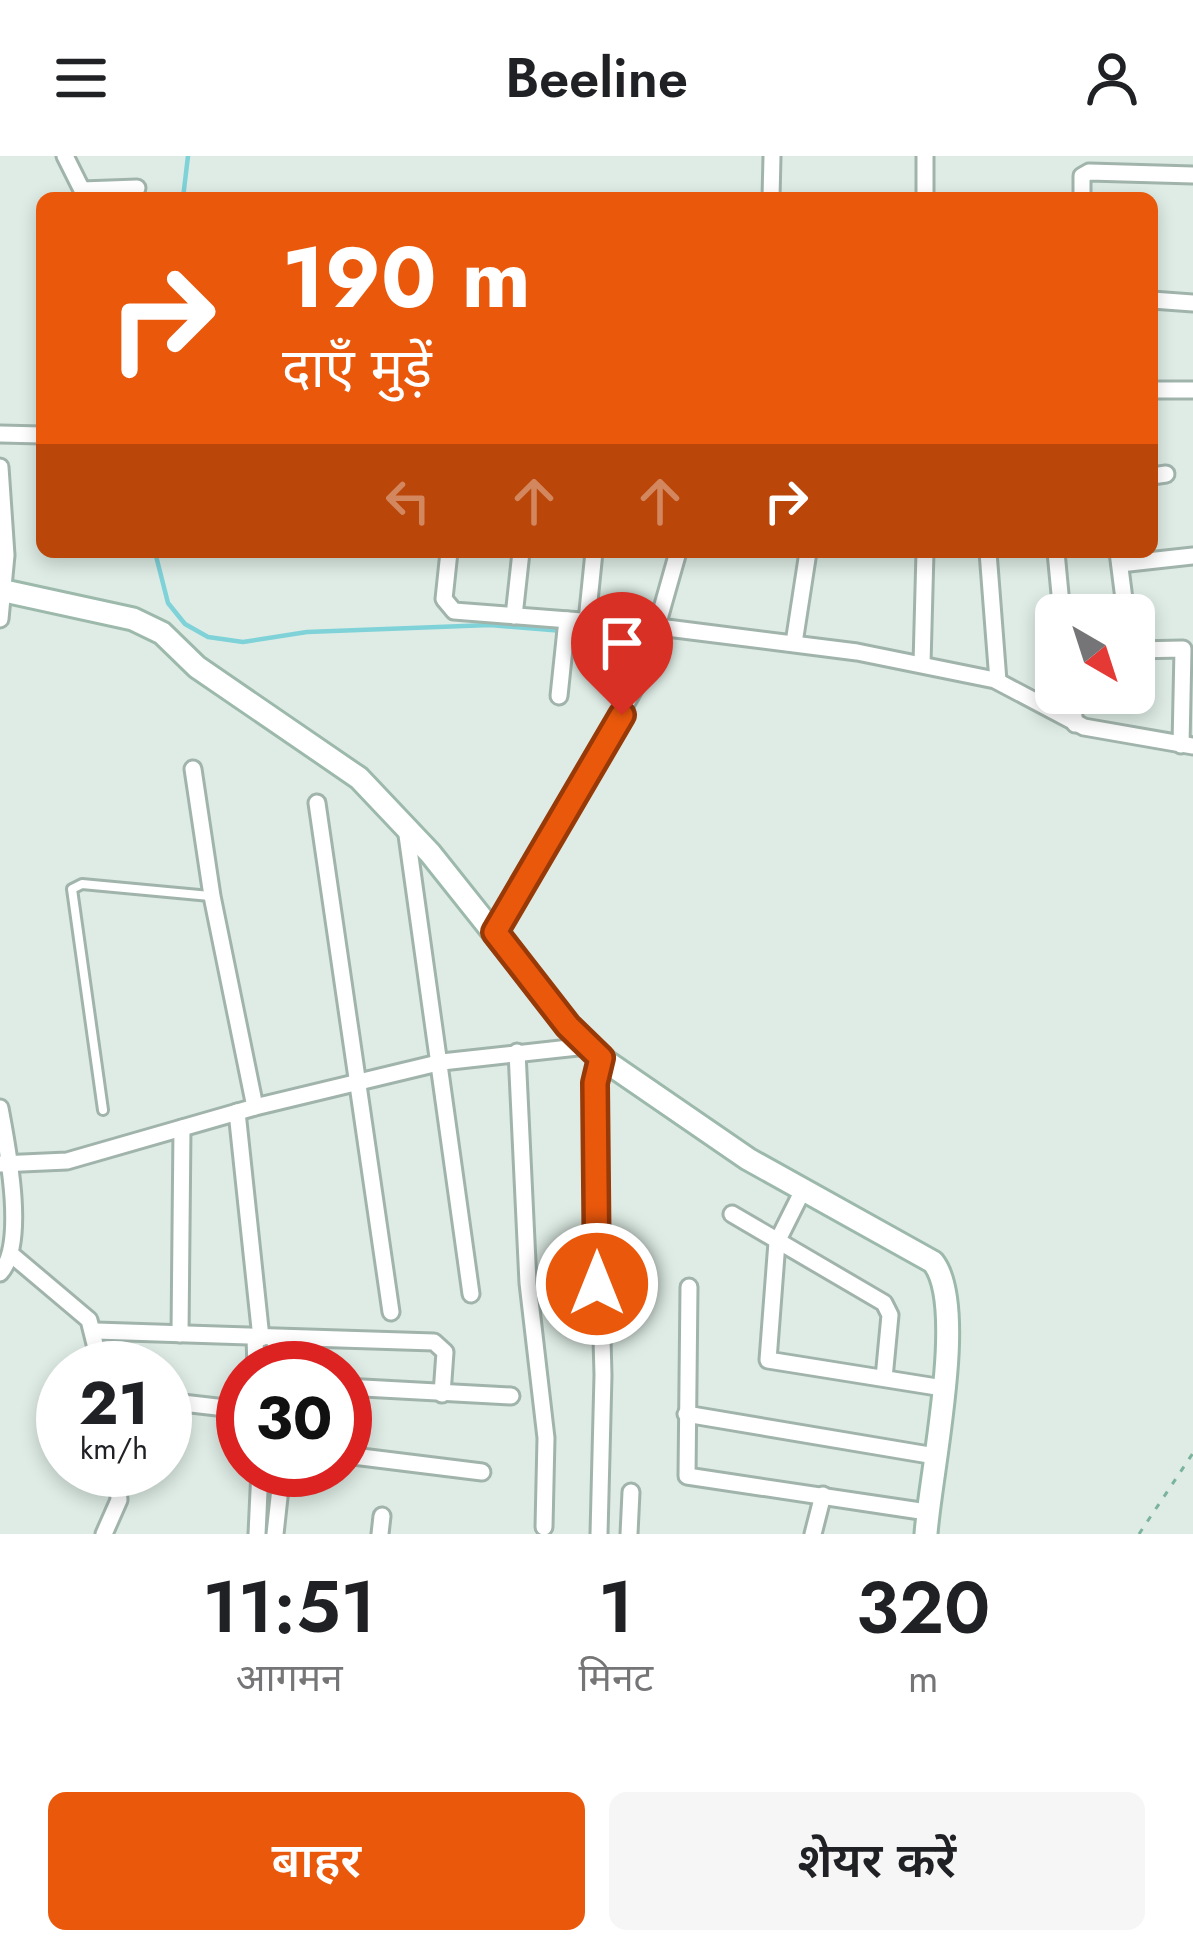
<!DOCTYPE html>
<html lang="hi">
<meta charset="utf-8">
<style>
body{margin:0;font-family:Jost,"Noto Sans Devanagari",sans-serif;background:#f6f6f6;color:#202124;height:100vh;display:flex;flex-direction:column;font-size:45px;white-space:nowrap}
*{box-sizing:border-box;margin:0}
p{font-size:39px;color:#757577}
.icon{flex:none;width:66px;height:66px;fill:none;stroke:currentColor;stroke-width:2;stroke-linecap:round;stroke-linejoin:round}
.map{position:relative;height:1378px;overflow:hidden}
.drawer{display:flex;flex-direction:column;background:#fff;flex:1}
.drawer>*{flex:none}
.guide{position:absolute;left:36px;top:36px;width:1122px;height:366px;border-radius:18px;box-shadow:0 6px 18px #0003;background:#ea580c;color:#fff;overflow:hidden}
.needle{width:78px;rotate:141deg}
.controls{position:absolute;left:1035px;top:438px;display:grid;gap:24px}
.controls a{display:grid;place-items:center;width:120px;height:120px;border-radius:18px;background:#fff;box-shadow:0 6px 18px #0003;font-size:60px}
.speed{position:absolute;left:36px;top:1185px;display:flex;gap:24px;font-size:60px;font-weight:700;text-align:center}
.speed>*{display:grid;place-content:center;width:156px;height:156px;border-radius:50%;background:#fff;box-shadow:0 6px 18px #0003;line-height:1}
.speed small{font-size:30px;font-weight:400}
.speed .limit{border:18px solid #d22;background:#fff;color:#111}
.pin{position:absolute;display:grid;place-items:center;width:102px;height:102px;color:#fff;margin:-123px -51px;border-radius:50% 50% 50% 0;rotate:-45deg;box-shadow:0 0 12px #0007}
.pin .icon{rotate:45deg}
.me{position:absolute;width:132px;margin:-66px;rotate:0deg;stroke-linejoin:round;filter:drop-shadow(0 0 9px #0008)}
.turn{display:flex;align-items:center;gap:42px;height:252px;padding:0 48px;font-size:54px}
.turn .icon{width:156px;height:156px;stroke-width:2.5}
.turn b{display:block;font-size:84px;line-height:102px}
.lanes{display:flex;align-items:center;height:114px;padding:0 48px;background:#0003;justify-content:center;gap:60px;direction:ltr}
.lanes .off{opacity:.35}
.eta{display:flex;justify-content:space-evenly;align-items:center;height:204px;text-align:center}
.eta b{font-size:72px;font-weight:600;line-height:84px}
.action{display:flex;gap:24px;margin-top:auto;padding:24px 48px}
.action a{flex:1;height:138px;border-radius:18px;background:#ea580c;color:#fff;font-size:48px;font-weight:600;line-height:138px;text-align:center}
.action a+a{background:#f6f6f6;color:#202124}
header{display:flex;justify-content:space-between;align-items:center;height:156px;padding:0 48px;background:#fff;font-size:54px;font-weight:600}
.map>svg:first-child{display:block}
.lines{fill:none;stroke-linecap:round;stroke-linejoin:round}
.stream{stroke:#7fd2d8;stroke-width:4.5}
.lane-casing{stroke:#a1b4ac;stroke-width:14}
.street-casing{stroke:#a1b4ac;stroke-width:21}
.secondary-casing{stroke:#9cb9ac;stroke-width:27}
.path{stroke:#7bb39d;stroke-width:3;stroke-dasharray:6 9;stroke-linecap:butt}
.lane{stroke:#fff;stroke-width:8}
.street{stroke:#fff;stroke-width:15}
.secondary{stroke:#fff;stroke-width:21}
.route-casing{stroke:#983908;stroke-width:30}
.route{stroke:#ea580c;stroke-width:21}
</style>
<header><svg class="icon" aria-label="menu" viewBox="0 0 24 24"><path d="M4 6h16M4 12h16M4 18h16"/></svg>Beeline<svg class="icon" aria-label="person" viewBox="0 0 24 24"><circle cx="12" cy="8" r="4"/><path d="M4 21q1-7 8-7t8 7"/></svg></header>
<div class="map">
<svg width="1193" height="1378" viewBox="0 0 1193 1378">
<rect width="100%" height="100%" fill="#deece5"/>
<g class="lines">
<g class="stream">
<path d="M183 42 188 0"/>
<path d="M155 396 168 447 185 468 208 481 243 486 307 476 490 469 600 478"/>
</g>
<defs>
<path id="lane" d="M103 954 72 733 82 728 210 740"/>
<g id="street">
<path d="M65 0 82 34 137 32"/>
<path d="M925 0V42"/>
<path d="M771 42 772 0"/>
<path d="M1082 42V20L1089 16 1193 19"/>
<path d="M1152 144 1193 147"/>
<path d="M1152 234H1193"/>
<path d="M0 278 42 279"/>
<path d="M0 311 6 399 0 463"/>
<path d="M1152 320 1166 318"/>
<path d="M449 396 444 443 454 455 659 471 857 496 995 524 1084 571 1193 590"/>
<path d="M988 396 998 525"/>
<path d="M1056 396 1062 459"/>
<path d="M1118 396 1126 459"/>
<path d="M1120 408 1193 400"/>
<path d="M514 460 521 396"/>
<path d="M587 465 594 396"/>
<path d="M794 487 808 396"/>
<path d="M1134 494 1183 493 1181 589"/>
<path d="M922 508 925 396"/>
<path d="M1071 537 1075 568"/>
<path d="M559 540 567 464"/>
<path d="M193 613 212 740 255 951"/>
<path d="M317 647 391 1156"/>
<path d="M406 672 471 1138"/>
<path d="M495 776 644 516 678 396"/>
<path d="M517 896 528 1127 546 1282 544 1371"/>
<path d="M0 952C7 990 27 1088 0 1117"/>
<path d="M237 956 261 1182"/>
<path d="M0 1008 67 1005 255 951 442 906 587 890"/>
<path d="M803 1034 777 1086 768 1204 943 1232"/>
<path d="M732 1058 884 1147 890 1159 884 1222"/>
<path d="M12 1099 89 1164 101 1212"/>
<path d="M689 1131 687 1320 927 1356"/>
<path d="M96 1175 434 1186 445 1196 442 1238"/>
<path d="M180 1178 182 972"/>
<path d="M255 1182 256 1212"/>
<path d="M275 1183 277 1212"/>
<path d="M345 1231 511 1240"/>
<path d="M165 1245 243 1254"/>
<path d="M686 1258 935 1300"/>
<path d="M345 1299 482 1316"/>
<path d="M104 1378 119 1344 117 1314"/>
<path d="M257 1378 260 1314"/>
<path d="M275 1378 282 1314"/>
<path d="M380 1378 382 1360"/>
<path d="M599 1378 603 1219 595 927 601 902"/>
<path d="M629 1378 631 1336"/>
<path d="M813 1378 823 1339"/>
</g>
<path id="secondary" d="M0 434 133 463 162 477 197 511 359 622 430 697 568 870 601 902 748 1003 933 1106C968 1150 930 1318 926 1378"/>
</defs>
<use href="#lane" class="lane-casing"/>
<use href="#street" class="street-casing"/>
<use href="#secondary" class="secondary-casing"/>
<path class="path" d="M1139 1378 1193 1297"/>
<use href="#lane" class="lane"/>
<use href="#street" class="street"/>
<use href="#secondary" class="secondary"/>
</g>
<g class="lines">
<defs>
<path id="route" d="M597 1128 595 927 601 902 568 870 495 776 622 559"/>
</defs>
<use href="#route" class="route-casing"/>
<use href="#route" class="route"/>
</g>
</svg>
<div class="controls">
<a><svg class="needle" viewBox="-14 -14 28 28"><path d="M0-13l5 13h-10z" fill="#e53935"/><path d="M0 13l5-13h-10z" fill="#757577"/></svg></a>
</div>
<div class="speed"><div>21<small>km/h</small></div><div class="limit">30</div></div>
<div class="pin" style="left:622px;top:559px;background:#d93025"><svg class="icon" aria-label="arrive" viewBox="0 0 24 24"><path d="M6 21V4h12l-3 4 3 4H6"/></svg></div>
<svg class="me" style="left:597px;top:1128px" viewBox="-20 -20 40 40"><circle r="17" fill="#ea580c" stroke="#fff" stroke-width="3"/><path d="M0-11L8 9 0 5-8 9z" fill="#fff"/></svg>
<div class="guide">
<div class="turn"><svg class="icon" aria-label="right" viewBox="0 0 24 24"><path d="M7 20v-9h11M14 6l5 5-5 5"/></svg><div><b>190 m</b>दाएँ मुड़ें</div></div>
<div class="lanes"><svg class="icon off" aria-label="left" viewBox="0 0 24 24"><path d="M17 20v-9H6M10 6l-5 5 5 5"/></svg><svg class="icon off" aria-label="ahead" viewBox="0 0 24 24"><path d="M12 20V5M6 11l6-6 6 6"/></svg><svg class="icon off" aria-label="ahead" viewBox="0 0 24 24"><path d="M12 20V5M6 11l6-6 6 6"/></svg><svg class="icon" aria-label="right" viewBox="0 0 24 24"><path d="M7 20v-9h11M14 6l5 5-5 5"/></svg></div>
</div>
</div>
<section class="drawer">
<div class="eta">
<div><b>11:51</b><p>आगमन</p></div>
<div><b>1</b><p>मिनट</p></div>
<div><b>320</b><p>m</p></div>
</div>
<div class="action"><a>बाहर</a><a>शेयर करें</a></div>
</section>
